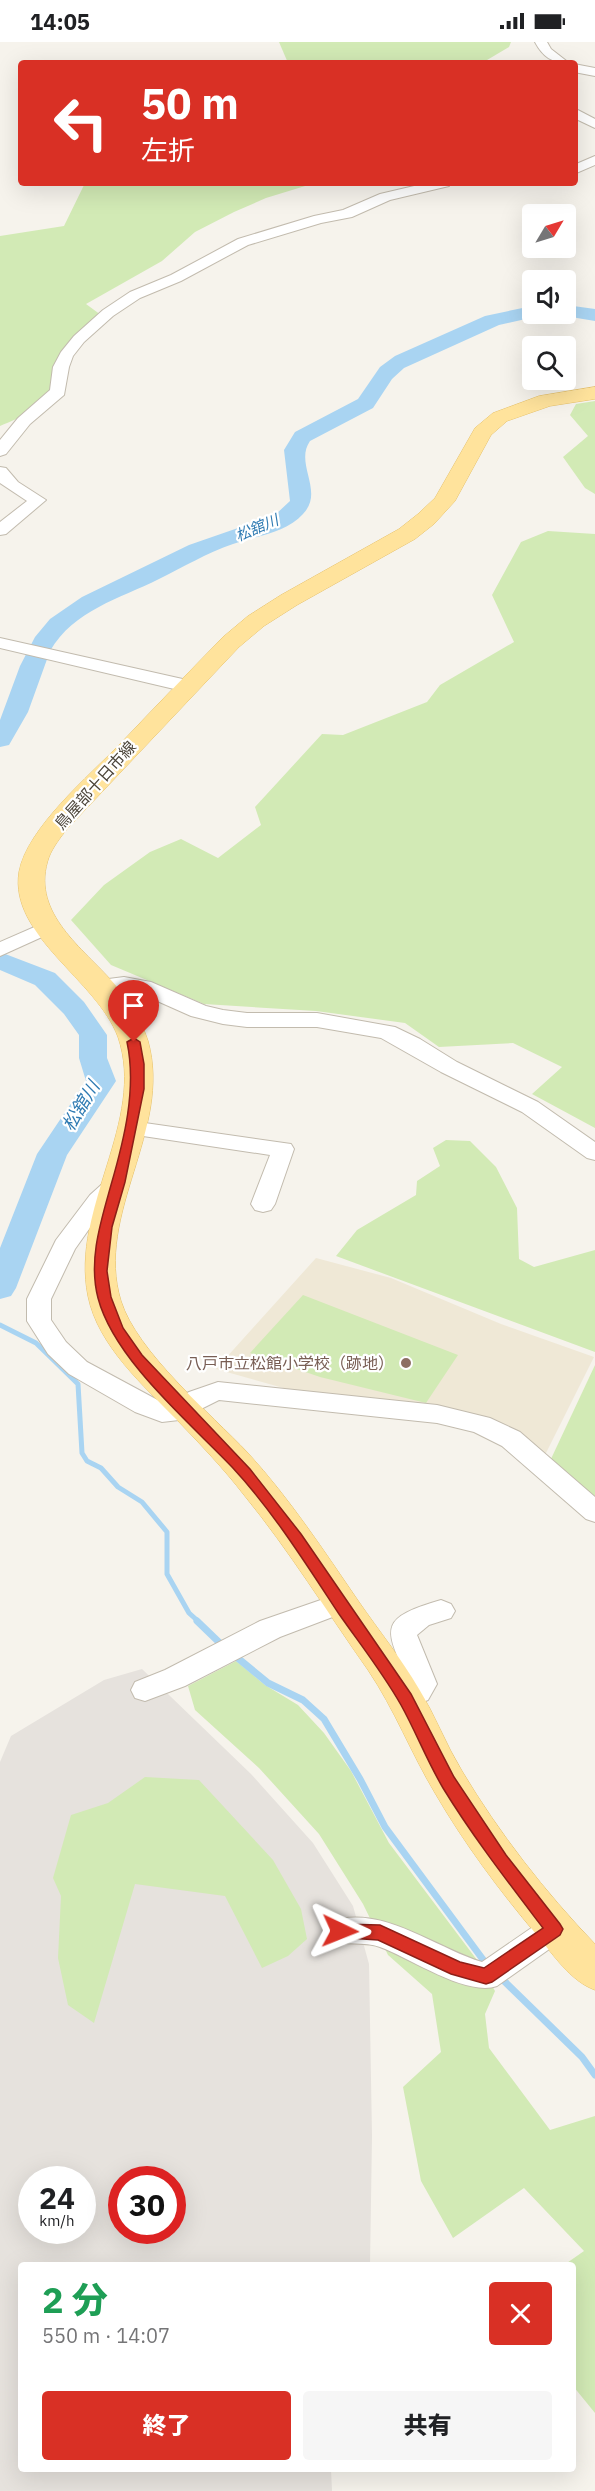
<!DOCTYPE html>
<html lang="ja">
<meta charset="utf-8">
<style>
body{margin:0;font-family:"IBM Plex Sans","Noto Sans JP",sans-serif;background:#f6f6f6;color:#202124;height:100vh;display:flex;flex-direction:column;font-size:22px;white-space:nowrap}
*{box-sizing:border-box;margin:0}
p{font-size:20px;color:#757577}
.icon{flex:none;width:33px;height:33px;fill:none;stroke:currentColor;stroke-width:2;stroke-linecap:round;stroke-linejoin:round}
.map{position:relative;flex:1;overflow:hidden}
.details{position:absolute;left:18px;top:2220px;width:558px;height:210px;display:flex;flex-direction:column;background:#fff;border-radius:6px;box-shadow:0 6px 24px #0002}
.details>*{flex:none}
.banner{position:absolute;left:18px;top:18px;width:560px;height:126px;border-radius:6px;box-shadow:0 6px 24px #0002;background:#d93025;color:#fff;overflow:hidden}
.needle{width:39px;rotate:52deg}
.buttons{position:absolute;left:522px;top:162px;display:grid;gap:12px}
.buttons a{display:grid;place-items:center;width:54px;height:54px;border-radius:6px;background:#fff;box-shadow:0 6px 24px #0002;font-size:30px}
.speed{position:absolute;left:18px;top:2124px;display:flex;gap:12px;font-size:30px;font-weight:700;text-align:center}
.speed>*{display:grid;place-content:center;width:78px;height:78px;border-radius:50%;background:#fff;box-shadow:0 6px 24px #0002;line-height:1}
.speed small{font-size:15px;font-weight:400}
.speed .limit{border:9px solid #d22;background:#fff;color:#111}
.pin{position:absolute;display:grid;place-items:center;width:51px;height:51px;color:#fff;margin:-62px -26px;border-radius:50% 50% 50% 0;rotate:-45deg;box-shadow:0 0 6px #0007}
.pin .icon{rotate:45deg}
.me{position:absolute;width:66px;margin:-33px;rotate:92deg;stroke-linejoin:round;filter:drop-shadow(0 0 4px #0008)}
.turn{display:flex;align-items:center;gap:21px;height:126px;padding:0 24px;font-size:27px}
.turn .icon{width:78px;height:78px;stroke-width:2.5}
.turn b{display:block;font-size:42px;line-height:51px}
.round{display:grid;place-items:center;flex:none;width:63px;height:63px;border-radius:6px;background:#f6f6f6}
.overview{display:flex;align-items:center;justify-content:space-between;height:102px;padding:0 24px}
h1{font-size:36px;font-weight:800;line-height:45px;color:#1e9e55}
.cta{display:flex;gap:12px;margin-top:auto;padding:12px 24px}
.cta a{flex:1;height:69px;border-radius:6px;background:#d93025;color:#fff;font-size:24px;font-weight:800;line-height:69px;text-align:center}
.cta a+a{background:#f6f6f6;color:#202124}
.status{display:flex;justify-content:space-between;align-items:center;height:42px;padding:0 30px;background:#fff;direction:ltr}
.status svg{height:16px;fill:currentColor}
.map>svg:first-child{display:block}
.industrial{fill:#e6e2dd;fill-rule:evenodd}
.education{fill:#efe8d6}
.green{fill:#d2eab5}
.lines{fill:none;stroke-linecap:round;stroke-linejoin:round}
.stream-far1{stroke:#a9d4f2;stroke-width:5}
.stream{stroke:#a9d4f2;stroke-width:7}
.river{fill:#a9d4f2;fill-rule:evenodd}
.minor-casing{stroke:#c2bbae;stroke-width:2}
.major-casing{stroke:#e6c16a;stroke-width:1}
.minor{fill:#fff;fill-rule:evenodd}
.major{fill:#ffe39c;fill-rule:evenodd}
.route{fill:#d93025;stroke:#8d1f18;stroke-width:1.5}
.education-dot{fill:#8d6e63;stroke:#fff;stroke-width:2}
.labels{text-anchor:middle;stroke-width:4.5;stroke-linejoin:round;paint-order:stroke}
.far-water-label{font-size:15px;font-style:italic;fill:#2e7ab2;stroke:#fff}
.street-label{font-size:16px;fill:#4b4439;stroke:#fff}
.education-label{font-size:16px;fill:#785e54;stroke:#fff;text-anchor:end}
.water-label{font-size:18px;font-style:italic;fill:#2e7ab2;stroke:#fff}
</style>
<div class="status"><b>14:05</b><svg viewBox="0 0 49 12"><path d="M0 12V9h3v3zM5 12V6h3v6zM10 12V3h3v9zM15 12V0h3v12zM26 1h20v11H26zM47 4h2v5h-2z"/></svg></div>
<div class="map">
<svg width="595" height="2449" viewBox="0 0 595 2449">
<rect width="100%" height="100%" fill="#f6f3ec"/>
<path class="industrial" d="M142 1627 251 1732 313 1801 353 1864 369 1922 372 2094 370 2223H21V2427H331L332 2449H0V1720L11 1694 104 1638ZM32 2138H82V2188H32ZM122 2138H172V2188H122Z"/>
<path class="education" d="M316 1216 391 1236 501 1282 594 1315 544 1415 523 1397 319 1356 216 1327Z"/>
<g class="green">
<path d="M279 0H511L509 5 482 21H288Z"/>
<path d="M85 141H315L266 156 234 170 195 190 162 219 86 262 101 273 51 344C43 368 21 375 0 384V194L64 184Z"/>
<path d="M595 359V452L585 446 563 415 588 394 570 373 576 362Z"/>
<path d="M548 489 595 492V1086L532 1052 562 1025 513 1001 439 1005 405 981 316 969 204 962 111 923 71 878 104 843 150 810 181 797 218 816 261 783 255 765 322 692 343 693 427 660 440 643 514 600 492 553 521 500Z"/>
<path d="M446 1098 470 1099 496 1125 517 1166 519 1217 534 1225 595 1208V1310L336 1214 357 1188 416 1153 417 1139 440 1124 433 1106Z"/>
<path d="M303 1253 458 1313 426 1361 320 1335 250 1311Z"/>
<path d="M595 1323V1461L550 1419Z"/>
<path d="M236 1619 265 1643 298 1663 324 1691 351 1729 389 1801 477 1918 495 1949 485 1972 489 2006 550 2088 595 2074V2371L573 2344V2223H564L584 2209 524 2146 453 2196 421 2139 403 2045 441 2010 432 1952 388 1913 363 1862 319 1792 259 1726 195 1668 188 1644Z"/>
<path d="M145 1735 199 1738 273 1818 301 1867 307 1897 288 1914 262 1926 225 1854 135 1842 94 1981 68 1963 58 1916 61 1854 53 1836 71 1773 108 1761Z"/>
</g>
<g class="lines">
<path class="stream-far1" d="M0 1283 36 1301 78 1342 82 1411 87 1419 101 1426 118 1445 142 1460 167 1490V1532L189 1571 199 1580"/>
<g class="stream">
<path d="M197 1579 224 1605"/>
<path d="M234 1613 268 1641 303 1658 324 1677 360 1737 385 1785 487 1923"/>
<path d="M500 1935 582 2015 595 2033"/>
</g>
<g class="river">
<path d="M566 263 595 267V279L559 273 558 272H566Z"/>
<path d="M532 264V272H541L539 274 499 283 404 326 392 337 373 366 310 399C294 422 325 449 303 472 286 491 256 494 233 502 207 511 183 525 159 537 119 557 74 568 50 609L28 670 9 703 0 705V678L20 624 35 595 50 577 82 555 189 503 275 473 290 459 284 408 295 390 358 357 380 325 395 314 485 274Z"/>
<path d="M0 910 55 931 84 960 107 993V1016L116 1039 67 1113 16 1246 11 1254 0 1257V1206L37 1112 86 1039 79 1016V993L64 972 35 943 0 928Z"/>
</g>
<defs>
<g id="minor">
<path d="M535 0H547L551 7 569 21C552 21 543 15 535 0Z"/>
<path d="M574 22 595 26V34L574 30Z"/>
<path d="M574 66 595 77V86L574 76Z"/>
<path d="M595 114V123L574 132V123Z"/>
<path d="M427 141H451L449 144 390 158 352 175 321 181 248 203 181 239 140 256 113 274 84 300 73 314 69 325 64 353 30 382 6 412 0 414V398L18 376 50 348 53 325 61 310 74 294 103 268 130 250 171 233 238 197 314 174 343 168 380 152Z"/>
<path d="M0 425 6 426 18 440 46 458 6 492 0 493V480L27 459 0 441Z"/>
<path d="M0 596 187 638 194 640 196 644 194 648 187 650 0 606Z"/>
<path d="M46 880 53 882 56 886 53 890 0 914V900Z"/>
<path d="M124 935 151 940 206 964 223 968 247 971H317L395 985 420 997 457 1020 538 1060 595 1100V1118L587 1116 522 1070 441 1030 381 996 317 985H247L223 982 191 974 137 950 124 947 101 950 93 949 90 944 93 939Z"/>
<path d="M131 1079 291 1102 294 1107 275 1162 271 1168 263 1170 255 1168 251 1162 270 1113 123 1091 120 1086 123 1081Z"/>
<path d="M118 1132 126 1135 130 1140 106 1163 75 1207 51 1257V1278L66 1300 87 1320 165 1362 189 1350 218 1340 437 1363 490 1376 520 1390 595 1455V1480L586 1477 502 1404 474 1390 437 1381 219 1358 179 1378 162 1380 135 1370 69 1332 48 1312 27 1279V1257L56 1198 90 1153 110 1135Z"/>
<path d="M341 1551 351 1554 355 1561 351 1568 280 1595 185 1644 145 1659 135 1656 131 1648 135 1640 165 1628 260 1579Z"/>
<path d="M441 1558 451 1562 455 1569 451 1576 429 1583 417 1593 437 1642 428 1658 405 1667 395 1664 391 1656 395 1648 409 1641C386 1587 375 1577 441 1558Z"/>
<path d="M554 1874 565 1878 569 1887 565 1896 497 1944C467 1955 410 1916 380 1905 364 1899 346 1904 329 1898L325 1889 329 1880C381 1861 435 1906 482 1920L543 1878Z"/>
</g>
<path id="major" d="M595 345V357L550 364 507 379 491 393 455 459 434 482 415 497 297 563 264 584 239 605 67 787C60 796 53 805 49 815 30 868 79 903 110 937 126 954 141 977 148 999 173 1088 94 1172 121 1259 137 1310 210 1371 248 1411 290 1457 324 1509 359 1560 379 1589 401 1616 419 1647 435 1673 446 1703 462 1729 499 1791 545 1850 595 1902V1948C570 1939 553 1912 536 1892 499 1848 464 1801 435 1751 411 1711 395 1668 368 1628 327 1570 289 1508 244 1453 224 1427 201 1403 178 1379 144 1344 98 1304 88 1254 70 1166 147 1079 118 995 97 938 9 894 19 830 27 786 89 734 120 702 154 666 188 631 223 595L248 574 281 553 399 487 418 472 435 456 475 386 493 371 539 354Z"/>
</defs>
<use href="#minor" class="minor-casing"/>
<use href="#major" class="major-casing"/>
<use href="#minor" class="minor"/>
<use href="#major" class="major"/>
</g>
<path class="route" d="M134 996 140 1000 144 1022V1047L125 1140 112 1185 107 1229 111 1255 123 1286 142 1313 250 1427 301 1492 411 1652 454 1735 506 1813 560 1882 563 1887 560 1893 492 1940 486 1942 451 1932 378 1898 334 1895 331 1889 334 1884 340 1882 380 1883 460 1920 484 1926 543 1886C508 1840 473 1795 443 1746 427 1719 416 1690 401 1663 383 1631 360 1602 339 1572 306 1522 273 1469 232 1425 188 1379 114 1317 98 1256 88 1218 101 1179 111 1143 124 1098 137 1047 127 1000Z"/>
<circle class="education-dot" cx="406" cy="1321" r="6"/>
<g class="labels">
<g class="far-water-label">
<text transform="translate(257 486) rotate(-23)" y="5">松舘川</text>
</g>
<g class="street-label">
<text transform="translate(95 743) rotate(-48)" y="6">鳥屋部十日市線</text>
</g>
<g class="education-label">
<text x="394" y="1327">八戸市立松館小学校（跡地）</text>
</g>
<g class="water-label">
<text transform="translate(81 1064) rotate(-59)" y="6">松舘川</text>
</g>
</g>
</svg>
<div class="buttons">
<a><svg class="needle" viewBox="-14 -14 28 28"><path d="M0-13l5 13h-10z" fill="#e53935"/><path d="M0 13l5-13h-10z" fill="#757577"/></svg></a>
<a><svg class="icon" aria-label="sound" viewBox="0 0 24 24"><path d="M4 9h4l5-4v14l-5-4H4zM17 9q2 3 0 6"/></svg></a>
<a><svg class="icon" aria-label="search" viewBox="0 0 24 24"><circle cx="10" cy="10" r="6"/><path d="M15 15l6 6"/></svg></a>
</div>
<div class="speed"><div>24<small>km/h</small></div><div class="limit">30</div></div>
<div class="pin" style="left:134px;top:1000px;background:#d93025"><svg class="icon" aria-label="arrive" viewBox="0 0 24 24"><path d="M6 21V4h12l-3 4 3 4H6"/></svg></div>
<svg class="me" style="left:340px;top:1889px" viewBox="-20 -20 40 40"><path d="M0-17L14 15 0 8-14 15z" fill="#d93025" stroke="#fff" stroke-width="4"/></svg>
<div class="banner">
<div class="turn"><svg class="icon" aria-label="left" viewBox="0 0 24 24"><path d="M17 20v-9H6M10 6l-5 5 5 5"/></svg><div><b>50 m</b>左折</div></div>
</div>
<section class="details">
<div class="overview"><div><h1>2 分</h1><p>550 m · 14:07</p></div><a class="round" style="background:#d93025;color:#fff"><svg class="icon" aria-label="close" viewBox="0 0 24 24"><path d="M6 6l12 12M18 6L6 18"/></svg></a></div>
<div class="cta"><a>終了</a><a>共有</a></div>
</section>
</div>
